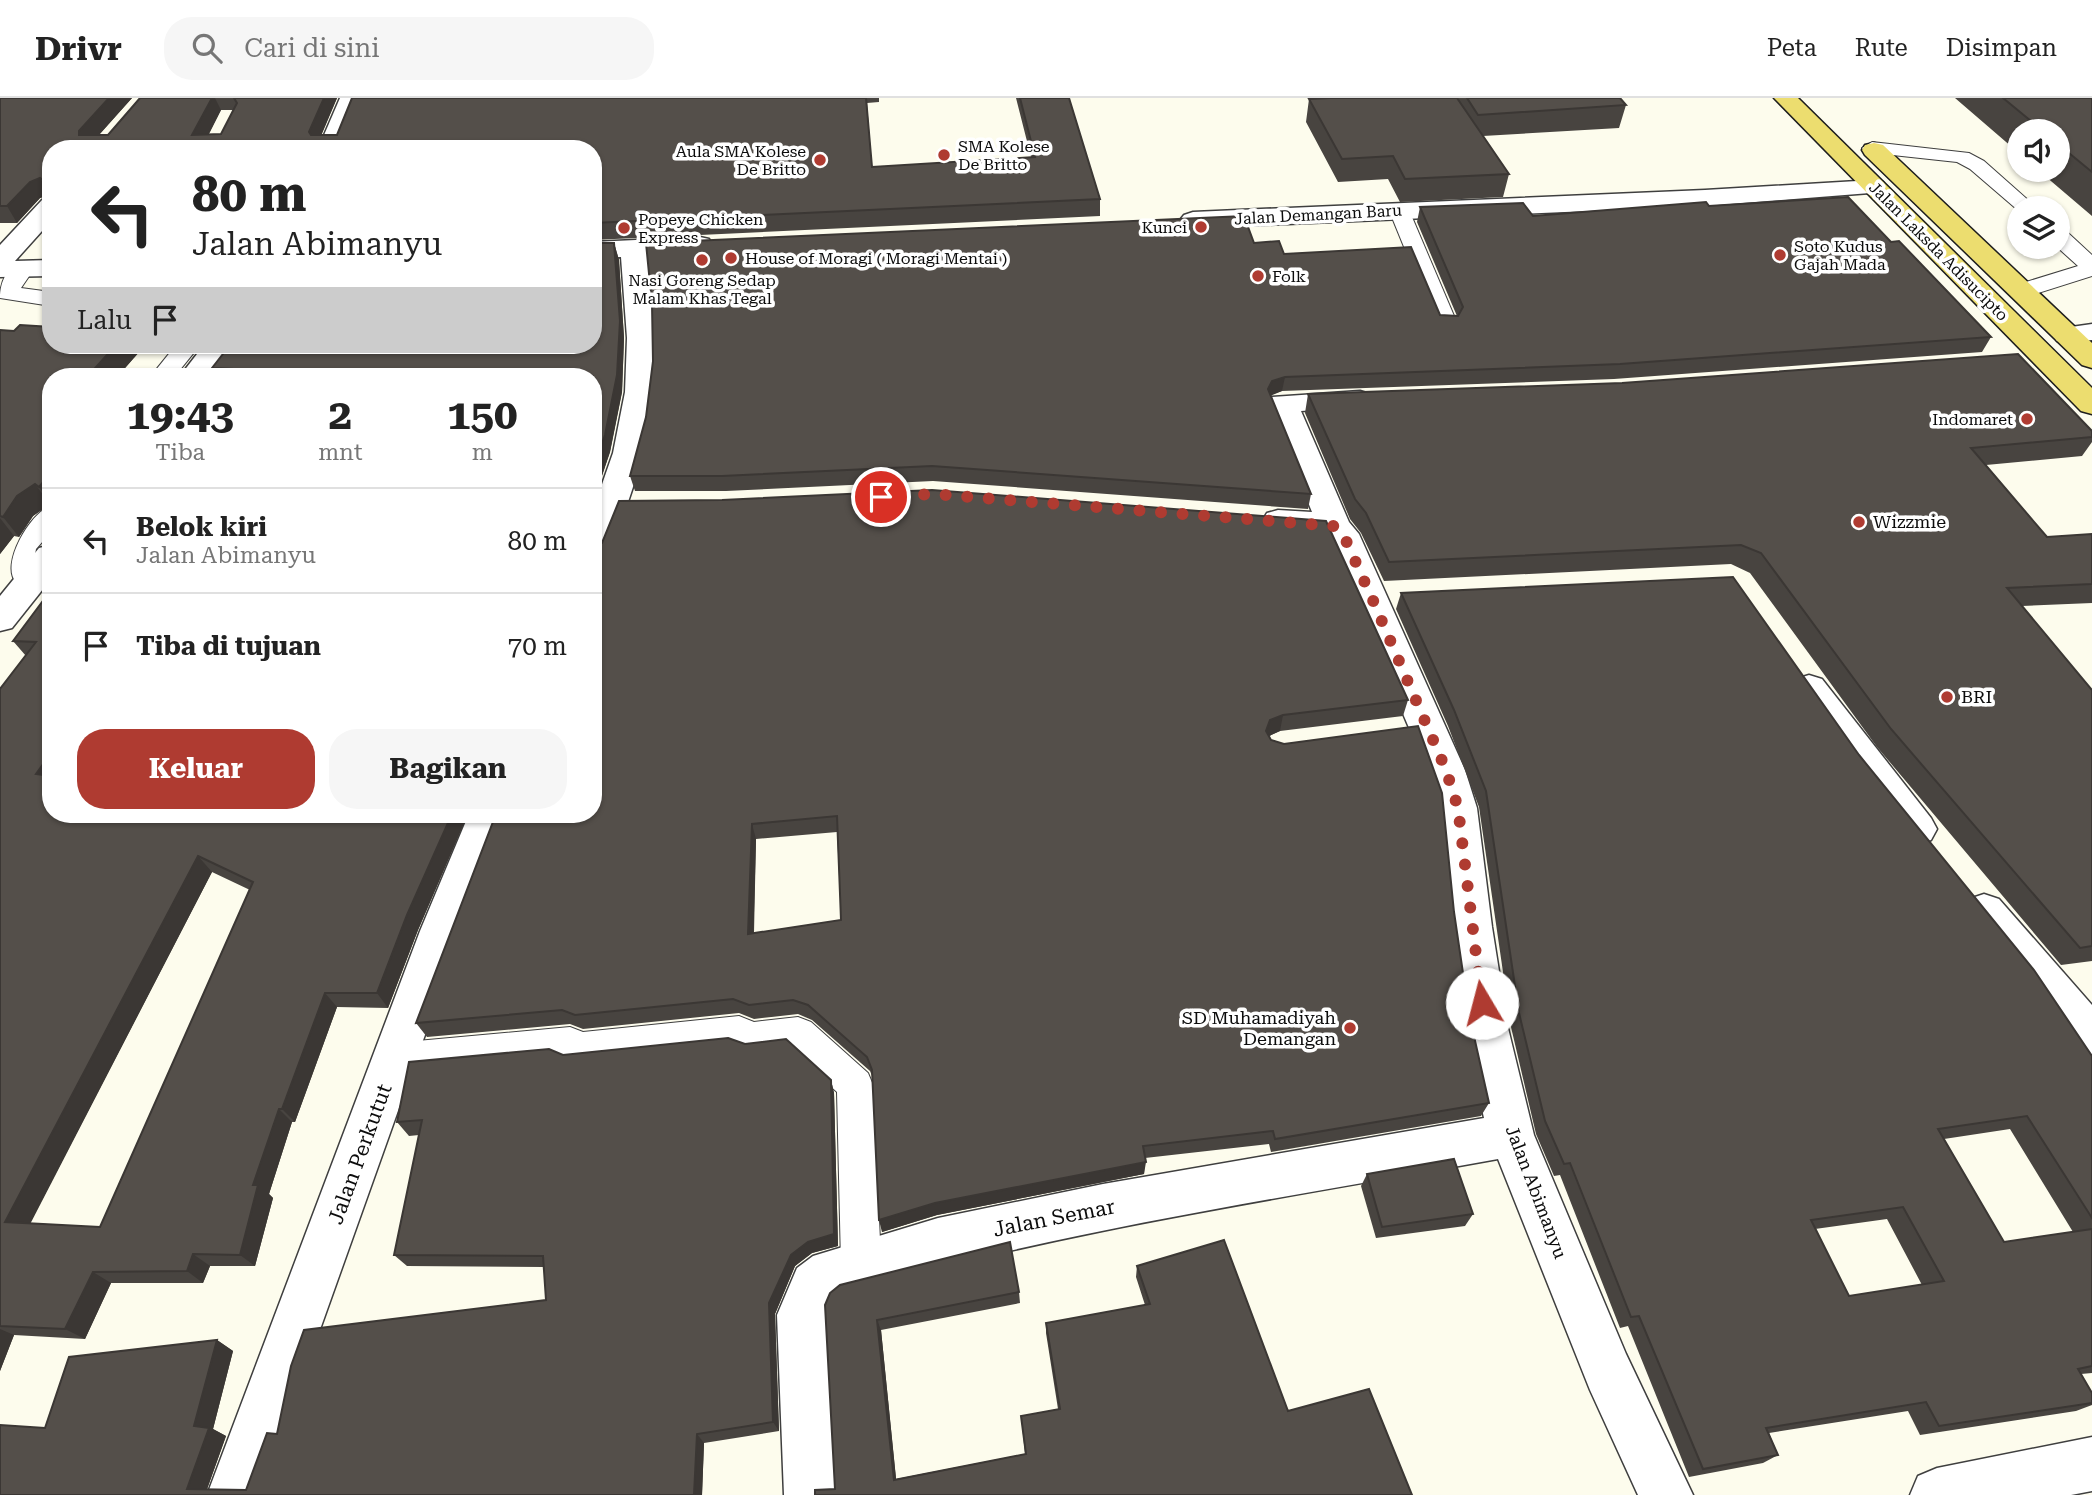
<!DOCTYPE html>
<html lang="id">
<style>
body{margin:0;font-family:"Roboto Serif",serif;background:#f6f6f6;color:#222;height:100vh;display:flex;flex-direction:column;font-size:26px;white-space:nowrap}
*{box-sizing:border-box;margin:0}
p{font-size:23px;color:#767676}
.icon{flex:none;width:38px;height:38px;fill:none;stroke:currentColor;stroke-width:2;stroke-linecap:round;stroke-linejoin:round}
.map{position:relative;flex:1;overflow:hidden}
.drawer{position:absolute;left:42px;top:270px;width:560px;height:455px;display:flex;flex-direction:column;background:#fff;border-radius:28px;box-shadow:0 2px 5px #0004}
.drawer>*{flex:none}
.top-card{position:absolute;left:42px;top:42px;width:560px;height:214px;border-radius:28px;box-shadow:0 2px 5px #0004;background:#fff;color:#222;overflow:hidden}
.buttons{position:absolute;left:2007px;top:21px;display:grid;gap:14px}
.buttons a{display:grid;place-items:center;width:63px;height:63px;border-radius:50%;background:#fff;box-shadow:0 2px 5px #0004;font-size:35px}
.pin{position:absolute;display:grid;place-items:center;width:60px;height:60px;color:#fff;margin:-30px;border:4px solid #fff;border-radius:50%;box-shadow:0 2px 7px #0007}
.me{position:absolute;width:77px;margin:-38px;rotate:352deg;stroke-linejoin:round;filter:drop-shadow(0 0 5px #0008)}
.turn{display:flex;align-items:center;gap:24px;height:147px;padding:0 35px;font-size:32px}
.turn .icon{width:91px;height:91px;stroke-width:2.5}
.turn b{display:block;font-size:49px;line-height:60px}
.then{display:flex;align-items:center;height:66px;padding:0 35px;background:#0003;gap:14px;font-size:26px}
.eta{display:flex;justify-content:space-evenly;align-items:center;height:119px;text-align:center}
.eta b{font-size:42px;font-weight:700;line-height:49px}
.cta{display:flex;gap:14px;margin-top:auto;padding:14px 35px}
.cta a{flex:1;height:80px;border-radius:28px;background:#af3b31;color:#fff;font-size:28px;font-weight:700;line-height:80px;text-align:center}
.cta a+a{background:#f6f6f6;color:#222}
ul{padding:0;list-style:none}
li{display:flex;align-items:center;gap:21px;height:105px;padding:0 35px;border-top:2px solid #e0e0e0}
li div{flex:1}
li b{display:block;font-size:26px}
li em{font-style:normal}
header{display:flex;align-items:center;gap:42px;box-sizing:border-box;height:98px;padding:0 35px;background:#fff;border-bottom:2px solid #e0e0e0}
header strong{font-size:33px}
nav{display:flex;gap:38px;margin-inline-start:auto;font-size:24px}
.search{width:490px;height:63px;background:#f6f6f6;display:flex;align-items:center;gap:18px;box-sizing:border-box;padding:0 24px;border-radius:28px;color:#767676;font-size:26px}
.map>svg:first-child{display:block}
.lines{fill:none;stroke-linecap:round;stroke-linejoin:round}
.service-casing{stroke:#3f3f3f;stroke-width:2}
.minor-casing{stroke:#3f3f3f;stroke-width:3}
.primary-casing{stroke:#1d1d1d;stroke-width:3}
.service{fill:#fff;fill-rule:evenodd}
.minor{fill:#fff;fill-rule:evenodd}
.primary{fill:#ecdd6f;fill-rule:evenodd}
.wall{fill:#484440;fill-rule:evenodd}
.shaded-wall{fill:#3b3734}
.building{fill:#544f4a;stroke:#3b3734;stroke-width:2;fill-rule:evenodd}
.route{stroke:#af3b31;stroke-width:12;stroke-dasharray:0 21.6}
.poi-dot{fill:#af3b31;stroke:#fff;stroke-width:2.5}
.labels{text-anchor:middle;stroke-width:7;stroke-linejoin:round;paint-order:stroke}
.far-poi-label{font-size:16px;fill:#0c0c0c;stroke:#fff;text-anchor:start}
.far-street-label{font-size:16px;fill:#0c0c0c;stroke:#fff}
.poi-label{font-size:18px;fill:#0c0c0c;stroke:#fff;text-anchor:start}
.street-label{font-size:18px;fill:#0c0c0c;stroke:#fff}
.near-street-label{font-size:21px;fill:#0c0c0c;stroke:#fff}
</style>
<header>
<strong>Drivr</strong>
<div class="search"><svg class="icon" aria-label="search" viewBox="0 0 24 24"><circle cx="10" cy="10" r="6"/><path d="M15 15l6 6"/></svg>Cari di sini</div>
<nav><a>Peta</a><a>Rute</a><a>Disimpan</a></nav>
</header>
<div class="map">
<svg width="2092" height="1397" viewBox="0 0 2092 1397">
<rect width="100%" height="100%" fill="#fdfced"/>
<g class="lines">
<defs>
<g id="service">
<path d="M1872 44 1969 55 1984 63 2037 110H2020V114L1970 71 1957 64 1865 54 1862 50Z"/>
<path d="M1399 106 1406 108 1409 112 1457 225 1454 230H1438L1435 225 1389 112 1392 108Z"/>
<path d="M2058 132 2066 133 2092 157V178L2029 198H2013L2010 193 2013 188 2078 168 2057 149Z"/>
<path d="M23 164 31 166 34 171 21 190 51 194V208L0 200C0 184 7 168 23 164Z"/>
<path d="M176 247H200L175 278H151Z"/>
<path d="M51 408V434L36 451 33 467 46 481 42 488C31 491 25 490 16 484 0 467 30 414 51 408Z"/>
<path d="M739 918 754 924 798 919 811 924 868 975 873 987 881 1165 875 1179 861 1185 847 1179 841 1165 837 994 791 952 750 957 734 951 571 968 558 962 395 977 382 973 377 961 382 949 395 945 570 929 583 934Z"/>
</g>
<g id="minor">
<path d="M340 0H362L342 51H318Z"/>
<path d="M1874 82 1883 84 1886 89 1883 94 1705 108 1193 130 1184 127 1180 122 1184 117 1193 114 1705 92Z"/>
<path d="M51 99V123L15 163 51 162V178L0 179V147L42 102Z"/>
<path d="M700 139 709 141 713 147 709 153 647 157C657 251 661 310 629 401 622 421 616 443 605 461L593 464V412L613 355 625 294 627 240 621 159 593 160V144Z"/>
<path d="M2092 226V242L2067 245 2057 243 2053 237 2057 231Z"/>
<path d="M204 247H233L209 278H180Z"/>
<path d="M1360 293 1370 296 1375 302 1370 308 1301 313 1349 424 1359 436 1465 672 1477 710 1492 829 1508 930 1534 1037 1626 1256 1693 1397H1638L1590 1292 1498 1061C1278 1101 1057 1133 843 1196L832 1204 827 1217 838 1397H784L777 1217 797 1170 813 1158 938 1120 1103 1086 1484 1020C1470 957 1458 894 1450 830 1444 776 1443 725 1427 672L1329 442 1318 436 1267 431 1262 423 1267 415 1278 412 1312 414 1268 305 1272 299Z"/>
<path d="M51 447V481L12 530 0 533V498L39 450Z"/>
<path d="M1809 577 1822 581 1931 720 1937 731 1931 742 1917 747 1903 742 1796 599 1791 590 1796 581Z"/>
<path d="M469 716H507L462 833 261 1397H207L420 833Z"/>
<path d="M1984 796 1999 801 2092 907V959L2076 953 1969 825 1963 813 1969 801Z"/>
<path d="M2092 1339V1393L2071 1397H1910L1918 1378 1937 1370Z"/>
</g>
<g id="primary">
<path d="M1774 0H1798L2092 290V316L2081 313Z"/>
<path d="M1874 45 1883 47 2092 245V270L2082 267 1865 57 1862 52 1865 47Z"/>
</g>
</defs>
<use href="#service" class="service-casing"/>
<use href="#minor" class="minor-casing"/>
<use href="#primary" class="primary-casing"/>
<use href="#service" class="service"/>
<use href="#minor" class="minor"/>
<use href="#primary" class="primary"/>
</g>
<g class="wall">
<path d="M0 0H132L99 37H108L140 0H337L321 37H337L352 0H879V4L867 5 872 69 1031 59 1016 0H1069L1100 101V118L593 142V51H51V121L43 108V99L40 100 17 125H0ZM221 12H233L221 36H209Z"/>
<path d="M1331 0H1620L1626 7 1619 30 1483 38 1509 76 1503 99 1400 104 1388 81 1338 84 1306 24 1309 1Z"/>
<path d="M1955 0H2092V118L2038 72H2058V33H2020V56Z"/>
<path d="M1709 108 1891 144 1991 239 1982 254 1614 281 1282 293 1270 297 1311 396 1308 411 933 383 726 393H635L630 378 1254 145 1440 217 1457 218 1417 124 1420 109 1533 118Z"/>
<path d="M614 145 619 162 624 240 622 294 610 354 593 404V278H216L212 270Z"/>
<path d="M0 232 14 233 116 247H136L140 253 118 278H51V406H50L33 418 19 439 14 438 0 456Z"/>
<path d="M1308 296 2092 333V344L2082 358 1986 367 2047 439 2092 436V505L2022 508 2092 592V863L2061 867 1877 649 1750 475 1731 466 1384 483 1361 435 1350 421 1305 315Z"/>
<path d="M593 448 1408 602 1403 618 1280 633 1269 638 1271 642 1454 814 1469 916 1489 1005 1481 1018 1271 1054 1269 1046 1145 1060 1144 1076 937 1117 882 1134 873 980 870 973 812 922 798 916 754 921 739 915 583 931 570 926 427 939 416 925 496 716ZM837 734 841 822 754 835 756 741Z"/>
<path d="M51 492V716H468L418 832 388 910 337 909 295 1024H292L269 1096 273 1100 255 1168H210L203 1185H111L85 1241 14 1237 0 1273V591L26 558 13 543ZM212 774 250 792 100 1129 30 1125Z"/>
<path d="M1401 495 1859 657 2092 958V1275L2081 1276 2092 1295V1307L2076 1313 1920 1337 1908 1313 1769 1335 1778 1357 1763 1365 1689 1379 1628 1228 1620 1230 1560 1077 1554 1078 1536 1036 1511 929 1479 709 1448 628 1396 511ZM2010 1031 2073 1134 2004 1144 1944 1041ZM1887 1121 1922 1187 1849 1198 1815 1131Z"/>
<path d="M563 957 831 982 834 995 838 1148 812 1155 795 1168 775 1216 779 1333 704 1345 702 1397H0L45 1330 217 1242 233 1253 213 1331 226 1338 207 1391 246 1392 277 1336 546 1202 544 1169 407 1168 394 1157 419 1037 409 1038 397 1024Z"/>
<path d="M1367 1076 1473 1116 1465 1128 1376 1140 1361 1088Z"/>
<path d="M1137 1168 1288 1313 1412 1397 835 1391 825 1207 1019 1194 1020 1205 881 1232 896 1381 1025 1356 1021 1318 1058 1311 1046 1235V1225L1145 1207 1136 1179Z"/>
</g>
<g class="shaded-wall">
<path d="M109 0H132L88 49 79 37V33Z"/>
<path d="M212 0H215L221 12 201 51 192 37Z"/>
<path d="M324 0H337L316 50 309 34Z"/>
<path d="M40 80 50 97 40 100 17 125 7 108 30 84Z"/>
<path d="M614 145 619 162 624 240 622 294 610 354 593 404V371Z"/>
<path d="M116 247H136L140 253 118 278H88Z"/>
<path d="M1285 279 1282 293 1270 298 1268 291 1272 283Z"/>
<path d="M51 375V405L39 389Z"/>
<path d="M35 386 50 406 33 418 19 439 3 419 17 398Z"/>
<path d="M0 420 14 438 0 456Z"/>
<path d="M1283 617 1280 633 1267 639 1266 633 1270 622Z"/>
<path d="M51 655V692L36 676Z"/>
<path d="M452 716H468L418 832 388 910 377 895 407 817Z"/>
<path d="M752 726 756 741 753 851 748 836Z"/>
<path d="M198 758 212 774 25 1136 5 1124Z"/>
<path d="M325 895 337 909 295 1024 282 1011Z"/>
<path d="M831 982 834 995 838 1148 812 1155 795 1168 775 1216 779 1333 773 1324 769 1205 791 1157Z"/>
<path d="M279 1011 292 1024 269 1096 273 1100 255 1168 240 1157 253 1087Z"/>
<path d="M1146 1064 1144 1076 937 1117 882 1134 879 1122 935 1105Z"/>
<path d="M193 1156 210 1168 203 1185 187 1173Z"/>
<path d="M93 1174 111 1185 85 1241 65 1231Z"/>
<path d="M877 1222 881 1232 897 1390 894 1382Z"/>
<path d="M0 1231 14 1237 0 1273Z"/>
<path d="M217 1242 233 1253 213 1331 226 1338 205 1397 187 1391 194 1328Z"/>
<path d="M697 1336 704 1345 702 1397H694Z"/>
</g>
<g class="building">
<path d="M0 0H109L79 33V37H108L140 0H212L192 37 221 36 237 5 234 0H324L309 34 311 37H337L352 0H866L872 69 1035 59 1020 0H1069L1100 101 593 125V51H51V108H43L44 83 40 80 30 84 7 108H0Z"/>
<path d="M1331 0H1457L1509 76 1405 81 1393 58 1342 61 1309 1Z"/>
<path d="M1467 0H1620L1626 7 1478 17Z"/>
<path d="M2003 0H2092V74L2058 46V33H2043Z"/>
<path d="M1848 99 1891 144 1899 143 1991 239 1620 266 1285 279 1272 283 1268 291 1311 396 932 368 722 378H630L646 319 653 263 652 206 646 145 1244 118 1254 145 1279 143 1284 156 1411 149 1440 217 1458 218 1463 209 1420 109 1523 105 1533 118 1706 104 1709 108Z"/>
<path d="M593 145H614L620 223 617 277 605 337 593 371V278H250L254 272 212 270 230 247H593Z"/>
<path d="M20 227 51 229V247H116L88 278H51V375L39 389 35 386 17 398 3 419 0 418V232L14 233Z"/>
<path d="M2018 256 2092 333V339L1971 350 2047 439 2092 436V486L2007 490 2092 592V848L2080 850 1891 631 1761 455 1741 447 1389 464 1366 415 1355 401 1308 296 1622 285Z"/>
<path d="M932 392 1326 423 1408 602 1283 617 1270 622 1266 633 1271 642 1284 646 1418 628 1442 695 1454 814 1469 916 1489 1005 1275 1041 1273 1033 1143 1048 1146 1064 935 1105 879 1122 872 972 867 959 808 907 793 902 749 907 733 901 575 917 562 912 416 925 496 716H593V448L602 445 619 403 722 402ZM837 718 841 822 748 836 752 726Z"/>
<path d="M1733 479 1859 657 2034 872 2092 958V1120L2027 1018 1938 1031 2004 1144 2092 1131V1268L2078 1271 2092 1295V1305L1939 1328 1926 1304 1766 1330 1778 1357 1703 1371 1639 1218 1631 1219 1570 1065 1564 1066 1545 1023 1519 915 1486 693 1454 612 1401 495ZM1903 1109 1944 1183 1849 1198 1811 1122Z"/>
<path d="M51 492V655L36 676 51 678V716H452L407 817 377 895H325L282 1011H279L253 1087H258L240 1157 193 1156 187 1173 93 1174 65 1231 0 1228V591L36 544 13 543ZM198 758 253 784 100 1129 5 1124Z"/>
<path d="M728 940 745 946 786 941 831 982 834 1136 808 1144 791 1157 769 1205 773 1324 697 1336 694 1397H0V1327L45 1330 69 1259 217 1242 194 1328 209 1330 187 1391 246 1392 267 1335 277 1336 291 1268 304 1232 546 1202 543 1158 394 1157 422 1022 397 1024 409 964 549 951 563 957Z"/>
<path d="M1454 1061 1473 1116 1382 1129 1367 1076Z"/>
<path d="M1224 1142 1288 1313 1369 1291 1412 1397H815V1392L835 1391 825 1207 830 1195 840 1187 1010 1144 1019 1194 877 1222 894 1382 1026 1356 1021 1318 1060 1311 1046 1225 1150 1206 1137 1168Z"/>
</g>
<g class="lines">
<path class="route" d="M881 399 933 396 1334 428 1343 436 1371 498 1446 672 1458 710 1482 905"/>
</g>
<g class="poi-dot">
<circle cx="944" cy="57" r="7"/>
<circle cx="820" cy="62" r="7"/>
<circle cx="1201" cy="129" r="7"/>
<circle cx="624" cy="130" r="7"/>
<circle cx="1780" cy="157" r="7"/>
<circle cx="731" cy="160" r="7"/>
<circle cx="702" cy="162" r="7"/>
<circle cx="1258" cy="178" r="7"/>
<circle cx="2027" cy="321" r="7"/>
<circle cx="1859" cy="424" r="7"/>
<circle cx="1947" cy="599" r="7"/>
<circle cx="1350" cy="930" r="7"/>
</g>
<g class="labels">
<g class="far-poi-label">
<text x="958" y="54">SMA Kolese<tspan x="958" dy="18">De Britto</tspan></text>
<text x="806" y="59" text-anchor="end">Aula SMA Kolese<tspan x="806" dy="18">De Britto</tspan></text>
<text x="638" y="127">Popeye Chicken<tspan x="638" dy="18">Express</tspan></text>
<text x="1187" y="135" text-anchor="end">Kunci</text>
<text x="1794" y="154">Soto Kudus<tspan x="1794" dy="18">Gajah Mada</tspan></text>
<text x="745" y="166">House of Moragi ( Moragi Mentai )</text>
<text x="1272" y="184">Folk</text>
<text x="702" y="188" text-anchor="middle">Nasi Goreng Sedap<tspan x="702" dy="18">Malam Khas Tegal</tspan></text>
<text x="2013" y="327" text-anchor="end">Indomaret</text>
</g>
<g class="far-street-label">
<text transform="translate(1318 116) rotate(-3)" y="6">Jalan Demangan Baru</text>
<text transform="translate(1939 153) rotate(45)" y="6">Jalan Laksda Adisucipto</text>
</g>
<g class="poi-label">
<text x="1873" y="430">Wizzmie</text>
<text x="1961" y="605">BRI</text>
<text x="1336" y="926" text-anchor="end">SD Muhamadiyah<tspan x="1336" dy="21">Demangan</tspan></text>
</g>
<g class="street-label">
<text transform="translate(1536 1094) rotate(69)" y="6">Jalan Abimanyu</text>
</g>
<g class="near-street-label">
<text transform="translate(360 1056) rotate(-70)" y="7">Jalan Perkutut</text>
<text transform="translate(1054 1120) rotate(-11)" y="7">Jalan Semar</text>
</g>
</g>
</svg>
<div class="buttons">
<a><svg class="icon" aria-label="sound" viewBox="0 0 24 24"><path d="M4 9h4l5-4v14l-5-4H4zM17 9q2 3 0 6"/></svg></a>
<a><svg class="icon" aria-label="layers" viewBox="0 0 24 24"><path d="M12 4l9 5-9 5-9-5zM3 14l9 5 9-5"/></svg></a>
</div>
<div class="pin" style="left:881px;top:399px;background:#d93025"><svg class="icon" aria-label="arrive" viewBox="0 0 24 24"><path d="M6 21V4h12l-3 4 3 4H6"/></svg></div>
<svg class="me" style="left:1482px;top:905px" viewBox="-20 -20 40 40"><circle r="19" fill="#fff"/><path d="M0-13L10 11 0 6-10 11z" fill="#af3b31"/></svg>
<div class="top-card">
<div class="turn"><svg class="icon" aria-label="left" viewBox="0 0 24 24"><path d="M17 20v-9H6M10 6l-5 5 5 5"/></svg><div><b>80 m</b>Jalan Abimanyu</div></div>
<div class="then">Lalu<svg class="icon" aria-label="arrive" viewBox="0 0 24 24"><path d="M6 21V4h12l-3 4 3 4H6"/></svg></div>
</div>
<section class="drawer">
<div class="eta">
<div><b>19:43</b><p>Tiba</p></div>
<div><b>2</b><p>mnt</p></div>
<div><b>150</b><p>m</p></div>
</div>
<ul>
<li><svg class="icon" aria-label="left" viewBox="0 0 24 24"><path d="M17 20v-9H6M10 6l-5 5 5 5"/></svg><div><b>Belok kiri</b><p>Jalan Abimanyu</p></div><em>80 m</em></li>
<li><svg class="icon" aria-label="arrive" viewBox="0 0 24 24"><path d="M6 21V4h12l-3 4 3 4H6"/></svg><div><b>Tiba di tujuan</b></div><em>70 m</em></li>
</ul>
<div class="cta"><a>Keluar</a><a>Bagikan</a></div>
</section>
</div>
